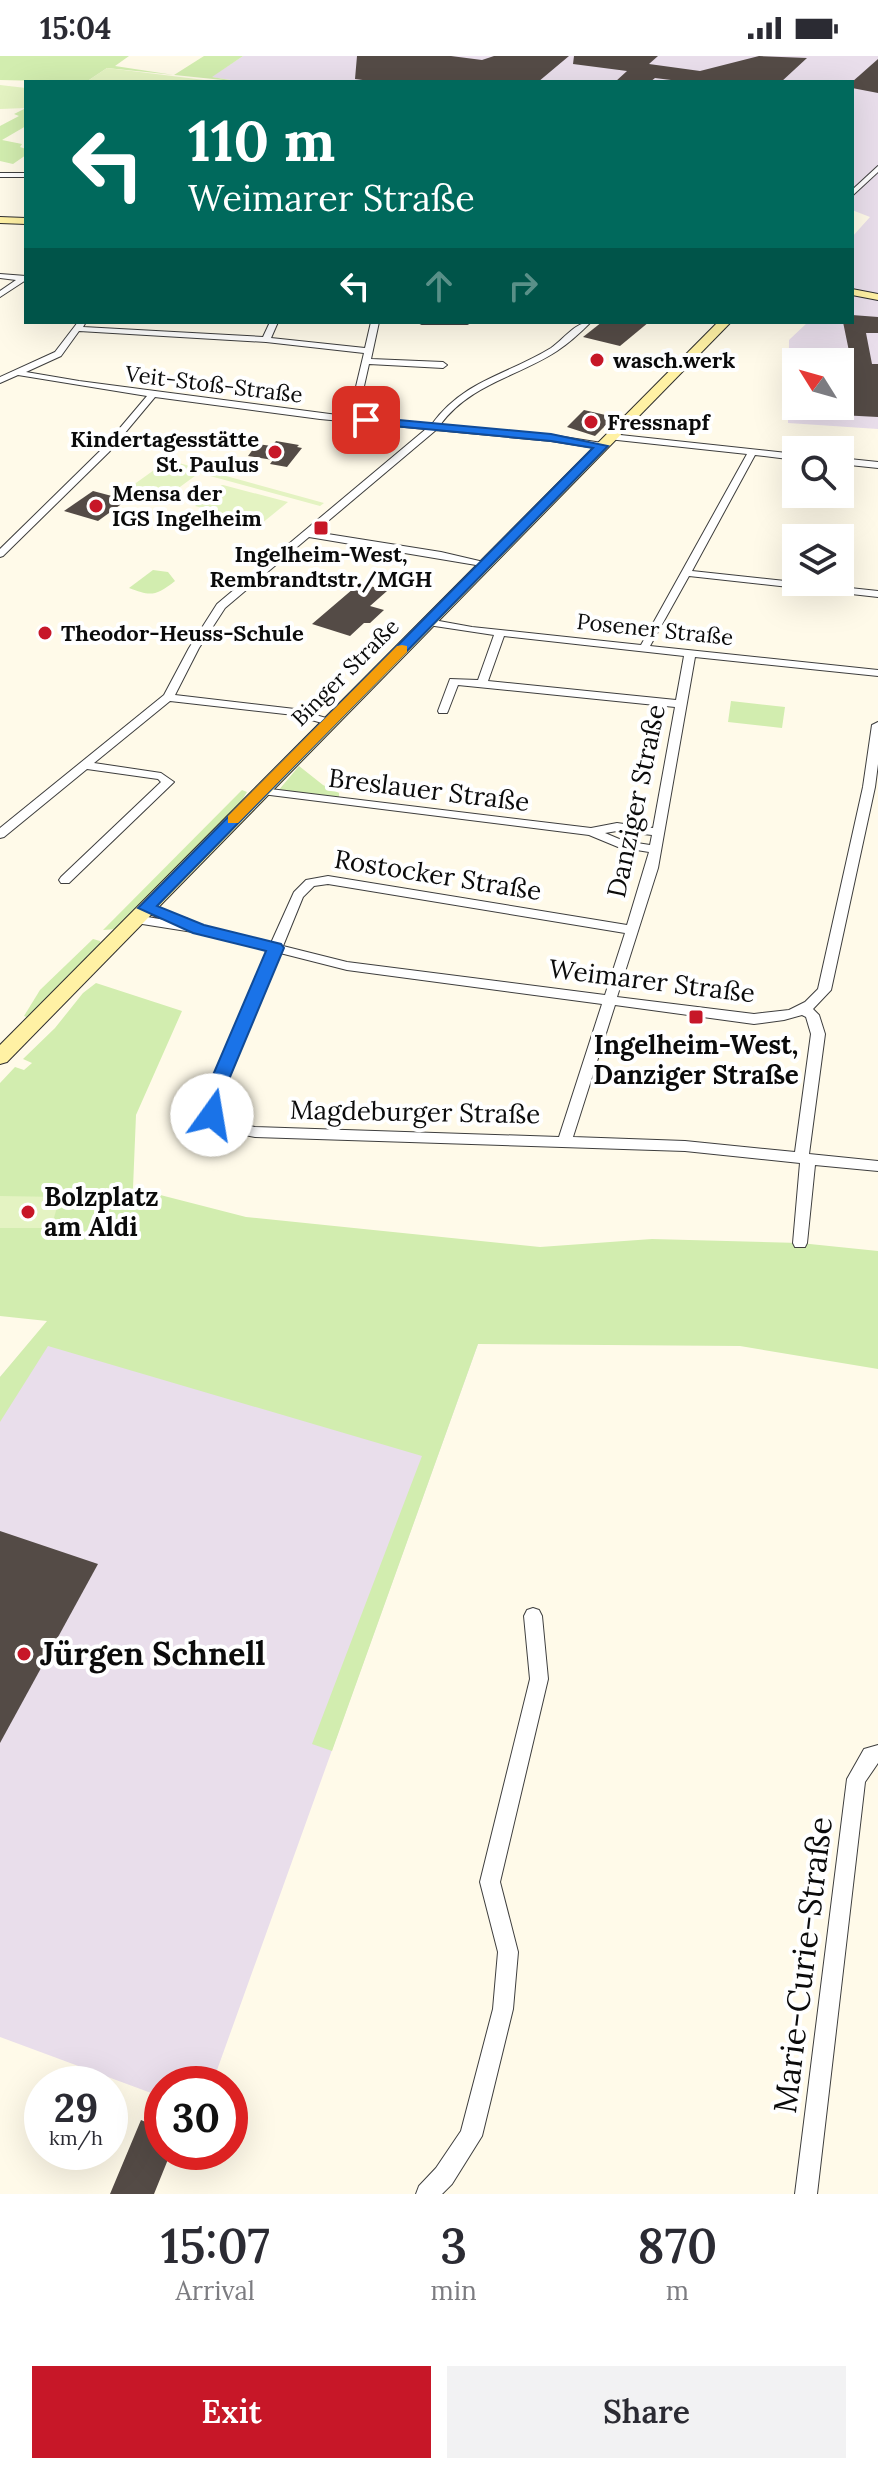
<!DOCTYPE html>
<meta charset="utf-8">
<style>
body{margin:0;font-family:Lora,serif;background:#f2f2f3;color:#2b2b33;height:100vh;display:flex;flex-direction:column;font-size:30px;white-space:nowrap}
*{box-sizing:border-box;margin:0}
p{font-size:26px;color:#7c7c81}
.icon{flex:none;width:44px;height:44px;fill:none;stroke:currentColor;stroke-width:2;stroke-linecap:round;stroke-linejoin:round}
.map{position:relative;height:2138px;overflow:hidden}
.sheet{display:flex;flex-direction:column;background:#fff;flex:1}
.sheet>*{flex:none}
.banner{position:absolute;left:24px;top:24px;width:830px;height:244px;border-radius:0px;box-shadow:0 8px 32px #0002;background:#00695c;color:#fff;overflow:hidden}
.needle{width:52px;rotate:307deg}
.buttons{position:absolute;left:782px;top:292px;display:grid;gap:16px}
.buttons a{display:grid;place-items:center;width:72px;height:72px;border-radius:0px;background:#fff;box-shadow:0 8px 32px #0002;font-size:40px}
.speed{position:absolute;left:24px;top:2010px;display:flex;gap:16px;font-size:40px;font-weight:700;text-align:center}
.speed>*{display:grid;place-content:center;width:104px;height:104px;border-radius:50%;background:#fff;box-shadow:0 8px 32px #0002;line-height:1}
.speed small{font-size:20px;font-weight:400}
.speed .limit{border:12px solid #d22;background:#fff;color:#111}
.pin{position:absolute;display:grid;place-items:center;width:68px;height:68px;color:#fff;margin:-34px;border-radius:16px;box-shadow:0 4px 12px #0006}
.me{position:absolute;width:88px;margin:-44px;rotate:13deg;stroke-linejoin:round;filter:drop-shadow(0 0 6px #0008)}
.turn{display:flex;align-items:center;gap:28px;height:168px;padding:0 32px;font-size:36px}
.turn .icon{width:104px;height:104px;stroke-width:2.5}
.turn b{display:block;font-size:56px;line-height:68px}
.lanes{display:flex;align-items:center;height:76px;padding:0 32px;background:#0003;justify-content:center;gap:40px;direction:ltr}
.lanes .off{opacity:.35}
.eta{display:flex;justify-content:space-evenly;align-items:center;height:136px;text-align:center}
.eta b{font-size:48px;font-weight:600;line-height:56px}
.primary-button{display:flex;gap:16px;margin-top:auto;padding:16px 32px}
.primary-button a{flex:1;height:92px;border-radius:0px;background:#c71728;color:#fff;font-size:32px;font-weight:600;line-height:92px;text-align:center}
.primary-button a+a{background:#f2f2f3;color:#2b2b33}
.status{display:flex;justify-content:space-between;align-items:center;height:56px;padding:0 40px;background:#fff;direction:ltr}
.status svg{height:22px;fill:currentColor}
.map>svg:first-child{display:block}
.industrial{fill:#e9deeb;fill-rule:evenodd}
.green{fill:#d2edaf}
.pitch{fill:#e4f3c2}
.building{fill:#544b46}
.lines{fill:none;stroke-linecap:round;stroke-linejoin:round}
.street-casing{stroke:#3e3e3e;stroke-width:2}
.secondary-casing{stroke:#2d2d2d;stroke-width:2}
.street{fill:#fff;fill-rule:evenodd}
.secondary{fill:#fff1a4;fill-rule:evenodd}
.route{fill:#1a73e8;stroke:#114b97;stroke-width:2}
.slow{fill:#f59e0b}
.poi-dot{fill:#c71728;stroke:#fff;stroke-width:3}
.labels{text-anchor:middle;stroke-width:8;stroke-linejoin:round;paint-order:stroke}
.far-poi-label{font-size:22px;font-weight:bold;fill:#0b0b0b;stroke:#fff;text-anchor:start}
.far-street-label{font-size:22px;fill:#0b0b0b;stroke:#fff}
.street-label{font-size:26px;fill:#0b0b0b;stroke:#fff}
.poi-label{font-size:26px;font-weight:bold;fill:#0b0b0b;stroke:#fff}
.near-poi-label{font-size:32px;font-weight:bold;fill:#0b0b0b;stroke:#fff;text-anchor:start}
.near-street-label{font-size:32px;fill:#0b0b0b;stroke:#fff}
</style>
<div class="status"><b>15:04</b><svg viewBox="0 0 49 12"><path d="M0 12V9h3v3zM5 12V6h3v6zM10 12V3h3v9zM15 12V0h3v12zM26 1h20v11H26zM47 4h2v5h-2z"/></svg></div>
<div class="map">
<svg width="878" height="2138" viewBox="0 0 878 2138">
<rect width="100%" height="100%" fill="#fffae9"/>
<g class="industrial">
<path d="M243 0H878V373L788 367 789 284 808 266H852V181L870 161 852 154V26H244L211 21ZM796 306H840V350H796Z"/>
<path d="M48 1265 478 1288 212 2028H162V2041L0 1981V1321Z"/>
</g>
<g class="green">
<path d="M0 0H129L115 10 174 19 204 0H243L212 21 242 26 107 12 86 26 0 24Z"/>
<path d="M26 52V70L2 84 22 88 20 91 26 93V99L13 108 0 105V70L19 60 14 58Z"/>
<path d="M153 514 168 516 175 525C154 542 149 539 129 532Z"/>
<path d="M731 645 785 651 782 672 728 666Z"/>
<path d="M299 710 323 729 339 737V741L278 735Z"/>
<path d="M242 734 247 736 234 757 118 873 103 874Z"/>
<path d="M93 883 100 885 101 890 29 962 24 960 40 934Z"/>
<path d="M96 927 182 955 136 1059 133 1132 246 1161 540 1191 652 1183 800 1187 878 1195V1313L740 1290 478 1288 332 1695 312 1688 422 1400 48 1290 0 1366V1321L47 1265 0 1260V1027L15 1011 24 1014 32 1007 23 1003 55 972 83 937Z"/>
</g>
<g class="pitch">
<path d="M107 12 221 26H86Z"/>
<path d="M0 29 26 32V52L0 53Z"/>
<path d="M168 404 324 447 320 450 199 417 158 447 122 437Z"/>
<path d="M222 429H223L288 446 261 468 195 450Z"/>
<path d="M0 1140 60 1141 51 1172H0Z"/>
</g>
<g class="building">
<path d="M357 0H451L482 4 494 0H569L538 26H378L355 23Z"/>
<path d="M574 0H658L649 8 700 15 759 0 807 2 781 26H687L655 22 650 26H615L627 15 573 8Z"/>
<path d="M878 3V37L852 32V26Z"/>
<path d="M852 259 878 261V277H866L872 308H878V361L840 359V300H850L843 266H852Z"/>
<path d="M602 266H649L620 290 583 281Z"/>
<path d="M584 354 614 361 595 380 567 371Z"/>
<path d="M276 385 299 389 297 391 302 392 287 411 270 408 273 404 248 400 257 388 272 390Z"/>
<path d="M93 435 127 444 98 465 64 455Z"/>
<path d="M360 527 387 535 370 550 384 554 370 567H364L350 580 312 568Z"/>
<path d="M0 1475 98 1508 0 1687Z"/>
<path d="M141 2064 162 2073V2096H171L154 2138H110Z"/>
</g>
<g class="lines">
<defs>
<g id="street">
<path d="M878 110V116L852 140V134Z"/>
<rect x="0" y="117" width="26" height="4"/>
<path d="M0 218 26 220V224L0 241V235L16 224 0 222Z"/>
<path d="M78 266H86L83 271 263 281 270 266H278L271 282 365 292 371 266H379L371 303 443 306 447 309 443 312 369 308 362 339 353 361 432 368C464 324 507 319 551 292 564 283 575 266 591 266 581 276 569 287 557 295 517 321 470 328 440 369L551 379 602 387 606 390 602 393 551 385 436 374 315 476 441 496 488 507V511L309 481 225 552 199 592 175 639 295 653 333 664V668L329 669 294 659 170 645 94 707 161 717 174 726 69 827H61L59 824 61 821 161 726 158 723 87 713 4 781 0 782V772L164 639 189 592 217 548 426 373 320 363 155 341 109 396 3 500 0 501V493L103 392 147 340 18 319 0 327V321L55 296ZM79 275 266 286 364 297 354 339 345 360 79 325 26 316 61 300Z"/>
<path d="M418 266H471L467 268H422Z"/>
<path d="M611 378 796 398V404L755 399 692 515 878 535V541L689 520 650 590 878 614V620L695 601 658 812 617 941 754 958 789 954 805 946 818 933 863 731 872 669 878 666V708L875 731 831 934 813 953 819 959 825 978 809 1098 878 1105V1115L815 1109 807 1187 805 1191H795L793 1187 800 1107 685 1095 255 1081 218 1074 205 1059 206 1040 268 894 199 877 136 867 130 863 136 859 165 864 142 855 140 852 146 848 188 863 189 867 271 887 294 836 306 824 328 820 627 869 649 796 618 791 589 779 262 738 256 735 262 732 591 772 617 767 653 772 675 651 458 629 448 655 447 657H439L438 655 450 623 478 624 494 579 428 569 423 566 428 563 472 571 641 589 747 398 608 383V379ZM504 580 684 600 676 644 488 625ZM617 775 652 779 650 789 624 785 605 777ZM328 828 625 877 605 939 347 906 283 890 303 841 314 830ZM280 897 347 914 602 948 559 1081 255 1071 227 1066 219 1058 220 1040ZM615 949 754 968 784 964 802 959 806 961 811 978 795 1096 685 1085 573 1081Z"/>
<path d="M840 402 878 406V412L840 408Z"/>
<path d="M533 1552 539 1554 542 1560 548 1623 500 1826 518 1896 513 1953 482 2080 452 2128 442 2138H416L419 2130 436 2112 461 2075 493 1953 498 1896 480 1826 530 1623 524 1560 527 1554Z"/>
<path d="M878 1689V1707L865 1726 817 2138H795L847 1723 864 1693Z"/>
</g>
<g id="secondary">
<path d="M0 161 26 162V168L0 167Z"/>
<path d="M852 233 878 238V244L852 239Z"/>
<path d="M718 266H731L7 1006 0 1008V989Z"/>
</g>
</defs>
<use href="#street" class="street-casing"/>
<use href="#secondary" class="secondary-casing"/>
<use href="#street" class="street"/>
<use href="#secondary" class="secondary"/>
</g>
<path class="route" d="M366 361 551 378 608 390 157 850 204 869 281 888 284 892 222 1040 221 1059 212 1066 203 1059 204 1040 266 895 193 877 138 852 593 392 551 385 362 367 360 364Z"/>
<path class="slow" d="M402 589 407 590V596L238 767H228V760L397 590Z"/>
<g class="poi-dot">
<circle cx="597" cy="304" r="8"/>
<circle cx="591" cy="366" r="8"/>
<circle cx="275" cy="396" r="8"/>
<circle cx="96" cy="450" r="8"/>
<rect x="313" y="464" width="16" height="16" rx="4"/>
<circle cx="45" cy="577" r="8"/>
<rect x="688" y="953" width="16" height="16" rx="4"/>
<circle cx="28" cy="1156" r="8"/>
<circle cx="24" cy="1598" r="8"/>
</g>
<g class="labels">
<g class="far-poi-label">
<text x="613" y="312">wasch.werk</text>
<text x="607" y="374">Fressnapf</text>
<text x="259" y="391" text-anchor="end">Kindertagesstätte<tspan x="259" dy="25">St. Paulus</tspan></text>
<text x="112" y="445">Mensa der<tspan x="112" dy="25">IGS Ingelheim</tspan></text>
<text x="321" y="506" text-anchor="middle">Ingelheim-West,<tspan x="321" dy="25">Rembrandtstr./MGH</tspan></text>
<text x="61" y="585">Theodor-Heuss-Schule</text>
</g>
<g class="far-street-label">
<text transform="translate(214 328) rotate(7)" y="8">Veit-Stoß-Straße</text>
<text transform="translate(655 573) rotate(6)" y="8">Posener Straße</text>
<text transform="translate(345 616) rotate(-45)" y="8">Binger Straße</text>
</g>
<g class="street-label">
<text transform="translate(429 734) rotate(7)" y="9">Breslauer Straße</text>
<text transform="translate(636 745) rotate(-78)" y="9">Danziger Straße</text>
<text transform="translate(438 819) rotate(9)" y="9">Rostocker Straße</text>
<text transform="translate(652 925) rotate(7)" y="9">Weimarer Straße</text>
<text transform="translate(415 1056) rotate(1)" y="9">Magdeburger Straße</text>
</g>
<g class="poi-label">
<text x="696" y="998">Ingelheim-West,<tspan x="696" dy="30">Danziger Straße</tspan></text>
<text x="44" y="1150" text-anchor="start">Bolzplatz<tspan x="44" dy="30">am Aldi</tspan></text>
</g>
<g class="near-poi-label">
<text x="40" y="1609">Jürgen Schnell</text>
</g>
<g class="near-street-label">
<text transform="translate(803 1909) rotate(-83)" y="11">Marie-Curie-Straße</text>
</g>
</g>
</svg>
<div class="buttons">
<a><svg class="needle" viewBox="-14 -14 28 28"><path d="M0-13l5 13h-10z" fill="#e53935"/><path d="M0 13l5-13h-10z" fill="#7c7c81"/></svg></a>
<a><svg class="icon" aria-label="search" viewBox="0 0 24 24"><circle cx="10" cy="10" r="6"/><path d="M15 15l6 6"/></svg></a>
<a><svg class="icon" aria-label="layers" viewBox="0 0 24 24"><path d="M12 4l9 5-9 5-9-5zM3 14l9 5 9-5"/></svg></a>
</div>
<div class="speed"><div>29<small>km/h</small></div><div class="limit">30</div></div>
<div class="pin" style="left:366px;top:364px;background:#d93025"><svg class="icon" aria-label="arrive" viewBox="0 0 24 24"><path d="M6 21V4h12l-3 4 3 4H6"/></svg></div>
<svg class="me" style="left:212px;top:1059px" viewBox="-20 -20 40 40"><circle r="19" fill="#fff"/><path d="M0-13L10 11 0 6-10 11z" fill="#1a73e8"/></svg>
<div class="banner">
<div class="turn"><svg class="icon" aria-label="left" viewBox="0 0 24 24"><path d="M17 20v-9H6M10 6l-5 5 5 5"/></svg><div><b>110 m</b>Weimarer Straße</div></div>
<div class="lanes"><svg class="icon" aria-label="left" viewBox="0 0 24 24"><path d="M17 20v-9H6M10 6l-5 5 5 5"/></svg><svg class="icon off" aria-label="ahead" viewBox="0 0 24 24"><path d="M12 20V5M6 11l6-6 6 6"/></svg><svg class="icon off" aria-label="right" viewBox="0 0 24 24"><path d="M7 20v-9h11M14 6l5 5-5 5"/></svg></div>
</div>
</div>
<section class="sheet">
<div class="eta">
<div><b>15:07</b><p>Arrival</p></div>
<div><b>3</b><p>min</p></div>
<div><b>870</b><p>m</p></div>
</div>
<div class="primary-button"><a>Exit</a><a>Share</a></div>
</section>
